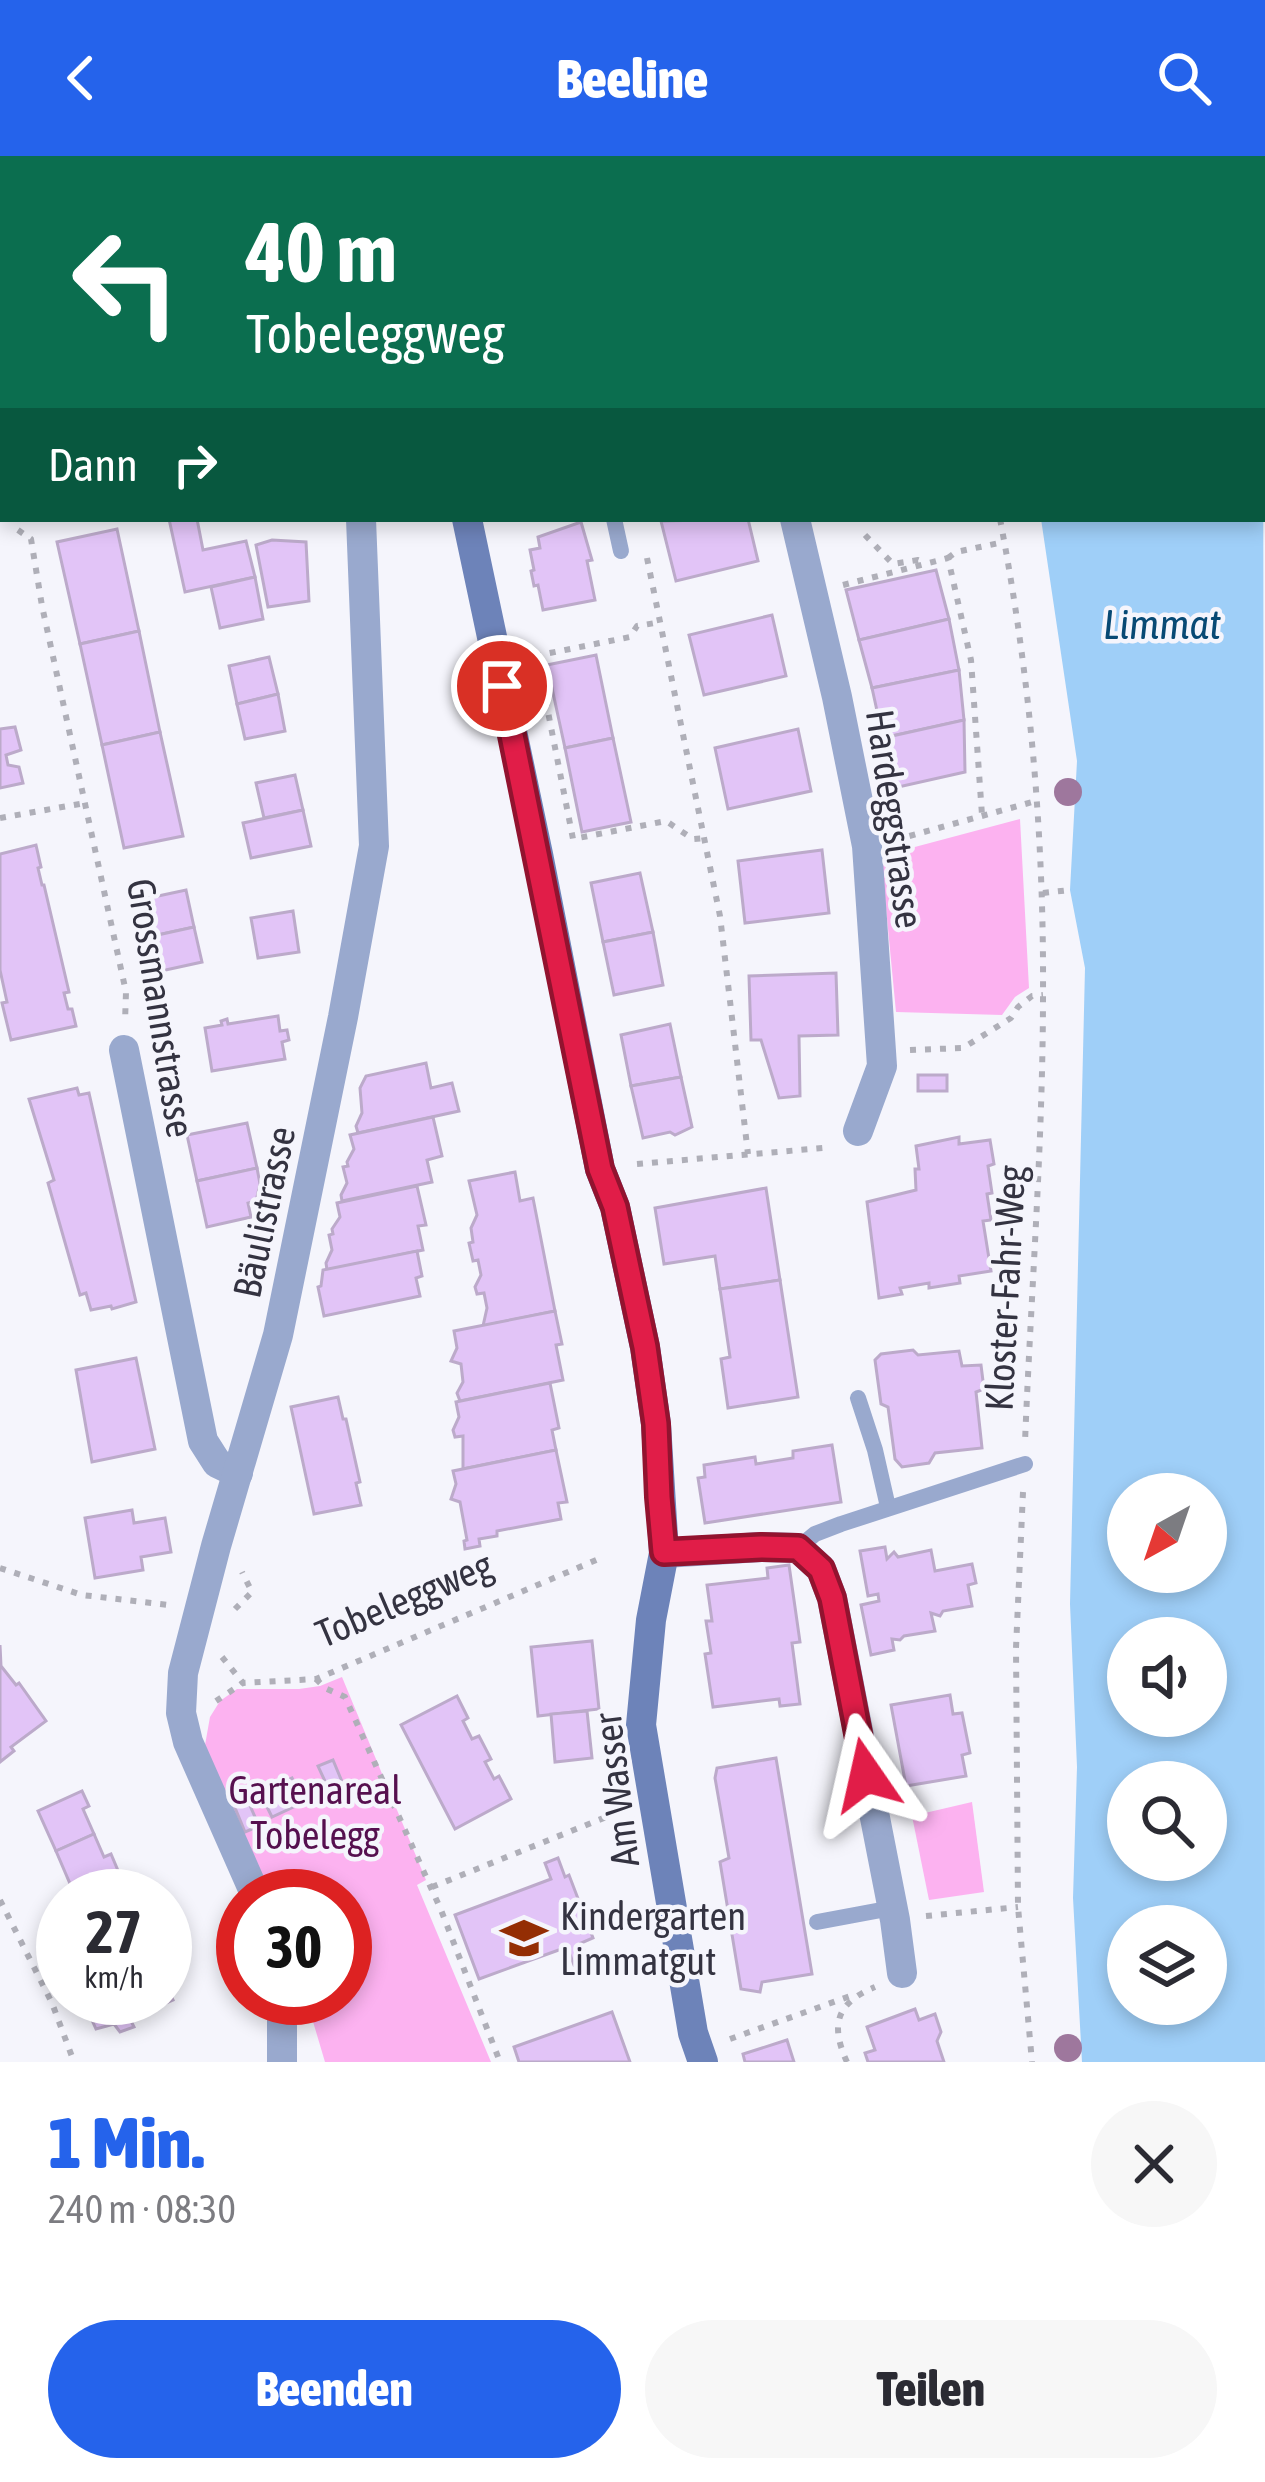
<!DOCTYPE html>
<html lang="de">
<meta charset="utf-8">
<style>
body{margin:0;font-family:"Asap Condensed",sans-serif;background:#f7f7f7;color:#2b2b33;height:100vh;display:flex;flex-direction:column;font-size:45px;white-space:nowrap}
*{box-sizing:border-box;margin:0}
p{font-size:39px;color:#7c7c81}
.icon{flex:none;width:66px;height:66px;fill:none;stroke:currentColor;stroke-width:2;stroke-linecap:round;stroke-linejoin:round}
.map{position:relative;height:1906px;overflow:hidden}
.panel{display:flex;flex-direction:column;background:#fff;flex:1}
.panel>*{flex:none}
.guide{position:absolute;left:0px;top:0px;width:1266px;height:366px;box-shadow:0 6px 18px #0003;background:#0b6e4f;color:#fff;overflow:hidden}
.needle{width:78px;rotate:220deg}
.controls{position:absolute;left:1107px;top:1317px;display:grid;gap:24px}
.controls a{display:grid;place-items:center;width:120px;height:120px;border-radius:50%;background:#fff;box-shadow:0 6px 18px #0003;font-size:60px}
.speed{position:absolute;left:36px;top:1713px;display:flex;gap:24px;font-size:60px;font-weight:700;text-align:center}
.speed>*{display:grid;place-content:center;width:156px;height:156px;border-radius:50%;background:#fff;box-shadow:0 6px 18px #0003;line-height:1}
.speed small{font-size:30px;font-weight:400}
.speed .limit{border:18px solid #d22;background:#fff;color:#111}
.pin{position:absolute;display:grid;place-items:center;width:102px;height:102px;color:#fff;margin:-51px;border:6px solid #fff;border-radius:50%;box-shadow:0 3px 12px #0007}
.me{position:absolute;width:132px;margin:-66px;rotate:349deg;stroke-linejoin:round;filter:drop-shadow(0 0 9px #0008)}
.turn{display:flex;align-items:center;gap:42px;height:252px;padding:0 48px;font-size:54px}
.turn .icon{width:156px;height:156px;stroke-width:2.5}
.turn b{display:block;font-size:84px;line-height:102px}
.then{display:flex;align-items:center;height:114px;padding:0 48px;background:#0003;gap:24px;font-size:45px}
.round{display:grid;place-items:center;flex:none;width:126px;height:126px;border-radius:63px;background:#f7f7f7}
.head{display:flex;align-items:center;justify-content:space-between;height:204px;padding:0 48px}
h1{font-size:72px;font-weight:800;line-height:90px;color:#2563eb}
.button{display:flex;gap:24px;margin-top:auto;padding:24px 48px}
.button a{flex:1;height:138px;border-radius:72px;background:#2563eb;color:#fff;font-size:48px;font-weight:800;line-height:138px;text-align:center}
.button a+a{background:#f7f7f7;color:#2b2b33}
header{display:flex;justify-content:space-between;align-items:center;height:156px;padding:0 48px;background:#2563eb;color:#fff;font-size:54px;font-weight:800}
.map>svg:first-child{display:block}
.green{fill:#fcb2f0}
.water{fill:#9fcff8;fill-rule:evenodd}
.building{fill:#e2c4f7;stroke:#bcaaca;stroke-width:3}
.lines{fill:none;stroke-linecap:round;stroke-linejoin:round}
.path{stroke:#afafb8;stroke-width:6;stroke-dasharray:6 9;stroke-linecap:butt}
.lane{stroke:#99a9ce;stroke-width:16}
.street{stroke:#99a9ce;stroke-width:30}
.secondary{stroke:#6d83b9;stroke-width:30}
.tree{fill:#9e779d}
.route-casing{stroke:#92132f;stroke-width:30}
.route{stroke:#e11d48;stroke-width:21}
.labels{text-anchor:middle;stroke-width:9;stroke-linejoin:round;paint-order:stroke}
.street-label{font-size:39px;fill:#343341;stroke:#f5f5fc}
.park-label{font-size:39px;fill:#56104f;stroke:#f5f5fc}
.poi-label{font-size:39px;fill:#343341;stroke:#f5f5fc;text-anchor:start}
.water-label{font-size:42px;font-style:italic;fill:#074974;stroke:#f5f5fc}
</style>
<header><svg class="icon" aria-label="back" viewBox="0 0 24 24"><path d="M15 5l-7 7 7 7"/></svg>Beeline<svg class="icon" aria-label="search" viewBox="0 0 24 24"><circle cx="10" cy="10" r="6"/><path d="M15 15l6 6"/></svg></header>
<div class="map">
<svg width="1265" height="1906" viewBox="0 0 1265 1906">
<rect width="100%" height="100%" fill="#f5f5fc"/>
<g class="green">
<path d="M1020 663 1029 832 1015 841 1002 859 896 856 881 700Z"/>
<path d="M342 1521 426 1724 417 1729 491 1906H325L306 1842H345V1740H267L205 1589 210 1561 220 1545 237 1533H299L320 1530Z"/>
<path d="M972 1646 984 1736 929 1744 912 1660Z"/>
</g>
<path class="water" d="M1263 103 1265 1906H1082L1073 1742 1077 1611 1070 1448 1085 812 1070 734 1077 605 1041 363H1263ZM1128 1338H1206V1416H1128ZM1128 1482H1206V1560H1128ZM1128 1626H1206V1704H1128ZM1128 1770H1206V1848H1128Z"/>
<g class="building">
<path d="M169 363H197L203 394 246 385 255 421 185 436Z"/>
<path d="M748 363 758 405 676 425 661 365Z"/>
<path d="M581 366 592 404 587 405 595 444 543 454 538 429 534 430 531 415 534 414 530 394 540 392 538 381Z"/>
<path d="M117 373 139 475 80 488 57 386Z"/>
<path d="M272 384 306 386 309 445 268 451 256 389Z"/>
<path d="M936 414 949 463 859 484 846 434Z"/>
<path d="M255 421 263 463 220 472 211 431Z"/>
<path d="M772 459 786 520 704 539 689 479Z"/>
<path d="M949 463 959 514 872 532 859 484Z"/>
<path d="M139 475 160 576 102 589 80 488Z"/>
<path d="M596 499 613 582 565 592 547 509Z"/>
<path d="M269 501 278 538 237 548 229 510Z"/>
<path d="M959 514 964 564 883 582 872 532Z"/>
<path d="M278 538 285 575 245 583 237 548Z"/>
<path d="M964 564 965 616 894 632 883 582Z"/>
<path d="M15 571 21 594 6 599 8 609 19 611 23 627 0 632V573Z"/>
<path d="M798 573 811 635 728 653 715 592Z"/>
<path d="M160 576 183 680 124 692 102 589Z"/>
<path d="M613 582 631 666 582 676 565 592Z"/>
<path d="M295 619 303 654 264 662 256 627Z"/>
<path d="M303 654 311 690 251 702 243 667Z"/>
<path d="M36 689 41 711 38 712 42 729H44L69 836 64 837 68 853H72L76 870 11 884 2 847 7 846 0 814V698Z"/>
<path d="M822 694 829 757 745 767 738 705Z"/>
<path d="M640 717 653 776 603 786 591 727Z"/>
<path d="M186 734 194 771 144 782 135 745Z"/>
<path d="M293 755 299 796 258 802 251 762Z"/>
<path d="M194 771 202 806 152 817 144 782Z"/>
<path d="M653 776 663 829 614 839 603 786Z"/>
<path d="M836 817 838 879 799 880 800 940 779 942 761 884H751L749 820Z"/>
<path d="M278 860 280 875 287 874 289 884 282 886 285 903 212 915 205 872 222 869 221 865 227 863 228 868Z"/>
<path d="M670 868 681 921 631 930 621 879Z"/>
<path d="M426 907 431 932 452 927 459 955 358 977 356 970 362 957 360 932 366 920Z"/>
<rect x="918" y="919" width="29" height="16"/>
<path d="M681 921 692 971 675 979 670 976 643 982 631 930Z"/>
<path d="M77 932 79 939 89 937 136 1146 112 1153 111 1150 91 1154 86 1137 80 1139 48 1027 54 1024 29 943Z"/>
<path d="M433 961 442 1000 427 1004 432 1026 342 1045 341 1039 347 1027 343 1011 348 1010 347 1006 354 993 350 979Z"/>
<path d="M247 967 257 1012 197 1025 187 979Z"/>
<path d="M959 981V988L990 984 994 1008 988 1010 992 1037 987 1038 991 1064 983 1065 991 1115 959 1120 960 1127 929 1132V1127L900 1132 902 1138 879 1142 867 1046 916 1034 915 1013H919L916 990Z"/>
<path d="M257 1012 260 1028 256 1045 248 1047 251 1061 207 1071 197 1025Z"/>
<path d="M515 1016 520 1045 533 1042 555 1155 483 1170 487 1152 484 1137 477 1138 475 1131 481 1119 478 1104 473 1105 469 1087 473 1086 471 1072 477 1059 469 1025Z"/>
<path d="M417 1030 426 1069 418 1070 423 1094 327 1114 326 1107 332 1094 329 1079 333 1078 332 1073 340 1061 337 1047Z"/>
<path d="M766 1032 780 1124 720 1133 715 1100 664 1108 655 1052Z"/>
<path d="M417 1095 422 1120 416 1122 420 1140 324 1160 318 1131 321 1130 323 1114Z"/>
<path d="M780 1124 798 1241 728 1252 721 1203 730 1201 720 1133Z"/>
<path d="M555 1155 562 1188 556 1189 563 1224 460 1245 457 1237 463 1226 461 1208 451 1205 457 1192 454 1175Z"/>
<path d="M913 1194 918 1199 959 1195 962 1210 981 1209 984 1233 976 1236 982 1292 935 1297 929 1307 902 1311 895 1303 888 1251 881 1248 875 1204 881 1198Z"/>
<path d="M136 1202 155 1293 92 1306 76 1214Z"/>
<path d="M550 1227 559 1272 552 1274 556 1294 463 1313V1280L455 1281 453 1274 459 1261 456 1246Z"/>
<path d="M338 1241 343 1263H346L360 1326 356 1327 361 1349 314 1358 291 1251Z"/>
<path d="M832 1289 841 1346 705 1367 698 1322 705 1321 704 1309 755 1301 756 1308 793 1302V1295Z"/>
<path d="M556 1294 567 1346 558 1347 561 1363 497 1375V1380L479 1383 480 1390 465 1393 464 1385 467 1384 460 1346 451 1343 456 1328 453 1315Z"/>
<path d="M132 1354 134 1367 165 1362 171 1396 141 1401 143 1414 95 1422 85 1362Z"/>
<path d="M885 1391 887 1403 894 1396 898 1401 931 1394 935 1415 972 1408 976 1427 968 1429 972 1450 943 1455 940 1460 931 1457 935 1475 904 1480 900 1484 892 1483 894 1494 871 1499 861 1449 879 1445 878 1438 868 1440 860 1395Z"/>
<path d="M789 1409 800 1486 792 1487 800 1548 780 1550 779 1543 713 1551 705 1498 711 1497 706 1465H712L707 1429 768 1422 767 1412Z"/>
<path d="M592 1485 599 1553 538 1560 531 1491Z"/>
<path d="M0 1489 1 1510 16 1529 19 1527 46 1565 11 1591 14 1595 0 1606Z"/>
<path d="M950 1539 953 1558 962 1557 970 1597 962 1599 966 1620 906 1630 891 1549Z"/>
<path d="M457 1540 468 1562 463 1565 472 1583 479 1580 491 1603 485 1606 494 1623 499 1620 511 1643 455 1673 401 1569Z"/>
<path d="M587 1555 592 1602 555 1606 551 1558Z"/>
<path d="M776 1602 812 1818 762 1826 760 1836 741 1833 720 1706 729 1702 715 1622 717 1612Z"/>
<path d="M333 1604 343 1628 329 1634 318 1610Z"/>
<path d="M292 1622 304 1646 272 1661 260 1637Z"/>
<path d="M82 1635 89 1650 83 1653 94 1678 56 1695 38 1655Z"/>
<path d="M244 1636 259 1670 245 1676 231 1642Z"/>
<path d="M94 1678 104 1701 111 1698 119 1717 74 1737 56 1695Z"/>
<path d="M558 1702 565 1721 569 1719 593 1782 581 1787 588 1804 574 1809 567 1791 479 1823 455 1759 551 1723 545 1707Z"/>
<path d="M165 1828 173 1844 130 1863 134 1871 120 1876 114 1868 96 1873 82 1842H165Z"/>
<path d="M915 1853 919 1864 935 1858 941 1876 937 1885 944 1906H868L865 1897 875 1894 867 1871Z"/>
<path d="M612 1856 630 1906H519L514 1891Z"/>
<path d="M787 1884 794 1906H745L743 1898Z"/>
</g>
<g class="lines">
<g class="path">
<path d="M206 0 207 3"/>
<path d="M393 0 395 3"/>
<path d="M675 0 678 3"/>
<path d="M860 0 863 3"/>
<path d="M900 0 901 3"/>
<path d="M161 3 162 0"/>
<path d="M0 118 3 117"/>
<path d="M1000 363C1030 519 1044 679 1043 837 1043 987 1031 1137 1025 1286"/>
<path d="M18 374 31 383 42 450 126 836 125 866"/>
<path d="M865 379 893 408 918 404 923 406"/>
<path d="M647 402 720 760 748 998"/>
<path d="M948 402 956 396 1004 386"/>
<path d="M843 429 948 402 971 504 982 659"/>
<path d="M535 500 630 481 637 470 661 466"/>
<path d="M537 500 573 683 666 665 693 683 705 682"/>
<path d="M0 662 85 647"/>
<path d="M895 684 1036 645"/>
<path d="M1043 737 1070 734"/>
<path d="M910 894 963 892 1011 862 1018 851 1032 840 1043 839"/>
<path d="M637 1008 823 992 830 989"/>
<path d="M1023 1336 1016 1492 1018 1751 1032 1906"/>
<path d="M0 1412 82 1439 169 1449"/>
<path d="M235 1453 252 1436 242 1416"/>
<path d="M222 1501 243 1527 316 1523 601 1402"/>
<path d="M316 1523 325 1532 345 1541 441 1754 500 1906"/>
<path d="M216 1545 243 1527"/>
<path d="M432 1731 626 1653"/>
<path d="M0 1744 52 1847 74 1906"/>
<path d="M926 1760 1018 1751"/>
<path d="M730 1883 856 1838"/>
<path d="M847 1906C830 1869 836 1847 875 1831"/>
</g>
<g class="lane">
<path d="M255 0 256 3"/>
<path d="M614 363 621 395"/>
<path d="M858 1242 875 1294 888 1351"/>
<path d="M798 1392 815 1378 841 1368 1025 1308"/>
<path d="M817 1766 892 1752"/>
</g>
<g class="street">
<path d="M0 333 3 347"/>
<path d="M795 363 837 541 867 690 882 910 858 975"/>
<path d="M124 894 203 1285 217 1307 238 1317"/>
<path d="M664 1397 761 1391 798 1392 821 1413 832 1442 895 1764 902 1817"/>
<path d="M256 1740 188 1586 181 1557 183 1517 216 1390 278 1179 343 861 374 690 361 363"/>
<path d="M282 1842V1906"/>
</g>
<g class="secondary">
<path d="M330 0 332 3"/>
<path d="M467 363 538 698 600 1013 615 1051 645 1191 656 1268 664 1397 651 1464 641 1569 693 1877 703 1906"/>
</g>
</g>
<g class="tree">
<circle cx="1068" cy="636" r="14"/>
<circle cx="1068" cy="1892" r="14"/>
</g>
<g class="lines">
<defs>
<path id="route" d="M502 530 600 1013 615 1051 645 1191 656 1268 659 1341 664 1396 761 1391 798 1392 821 1413 832 1442 866 1619"/>
</defs>
<use href="#route" class="route-casing"/>
<use href="#route" class="route"/>
</g>
<defs>
<symbol id="school-bare" viewBox="-9 -9 18 18"><path d="M0-5L7-2L0 1L-7-2ZM-4 1L0 2.5L4 1V4Q0 6-4 4Z" fill="#942e04" stroke="#f5f5fc" stroke-width="2.5" paint-order="stroke"/></symbol>
</defs>
<g fill-rule="evenodd">
<use href="#school-bare" x="491" y="1749" width="66" height="66"/>
</g>
<g class="labels">
<g class="street-label">
<text transform="translate(895 663) rotate(82)" y="14">Hardeggstrasse</text>
<text transform="translate(161 852) rotate(81)" y="14">Grossmannstrasse</text>
<text transform="translate(264 1056) rotate(-78)" y="14">Bäulistrasse</text>
<text transform="translate(1005 1132) rotate(-87)" y="14">Kloster-Fahr-Weg</text>
<text transform="translate(404 1443) rotate(-23)" y="14">Tobeleggweg</text>
<text transform="translate(616 1634) rotate(-97)" y="14">Am Wasser</text>
</g>
<g class="park-label">
<text x="315" y="1648">Gartenareal<tspan x="315" dy="45">Tobelegg</tspan></text>
</g>
<g class="poi-label">
<text x="560" y="1774">Kindergarten<tspan x="560" dy="45">Limmatgut</tspan></text>
</g>
<g class="water-label">
<text x="1162" y="483">Limmat</text>
</g>
</g>
</svg>
<div class="controls">
<a><svg class="needle" viewBox="-14 -14 28 28"><path d="M0-13l5 13h-10z" fill="#e53935"/><path d="M0 13l5-13h-10z" fill="#7c7c81"/></svg></a>
<a><svg class="icon" aria-label="sound" viewBox="0 0 24 24"><path d="M4 9h4l5-4v14l-5-4H4zM17 9q2 3 0 6"/></svg></a>
<a><svg class="icon" aria-label="search" viewBox="0 0 24 24"><circle cx="10" cy="10" r="6"/><path d="M15 15l6 6"/></svg></a>
<a><svg class="icon" aria-label="layers" viewBox="0 0 24 24"><path d="M12 4l9 5-9 5-9-5zM3 14l9 5 9-5"/></svg></a>
</div>
<div class="speed"><div>27<small>km/h</small></div><div class="limit">30</div></div>
<div class="pin" style="left:502px;top:530px;background:#d93025"><svg class="icon" aria-label="arrive" viewBox="0 0 24 24"><path d="M6 21V4h12l-3 4 3 4H6"/></svg></div>
<svg class="me" style="left:866px;top:1619px" viewBox="-20 -20 40 40"><path d="M0-17L14 15 0 8-14 15z" fill="#e11d48" stroke="#fff" stroke-width="4"/></svg>
<div class="guide">
<div class="turn"><svg class="icon" aria-label="left" viewBox="0 0 24 24"><path d="M17 20v-9H6M10 6l-5 5 5 5"/></svg><div><b>40 m</b>Tobeleggweg</div></div>
<div class="then">Dann<svg class="icon" aria-label="right" viewBox="0 0 24 24"><path d="M7 20v-9h11M14 6l5 5-5 5"/></svg></div>
</div>
</div>
<section class="panel">
<div class="head"><div><h1>1 Min.</h1><p>240 m · 08:30</p></div><a class="round"><svg class="icon" aria-label="close" viewBox="0 0 24 24"><path d="M6 6l12 12M18 6L6 18"/></svg></a></div>
<div class="button"><a>Beenden</a><a>Teilen</a></div>
</section>
